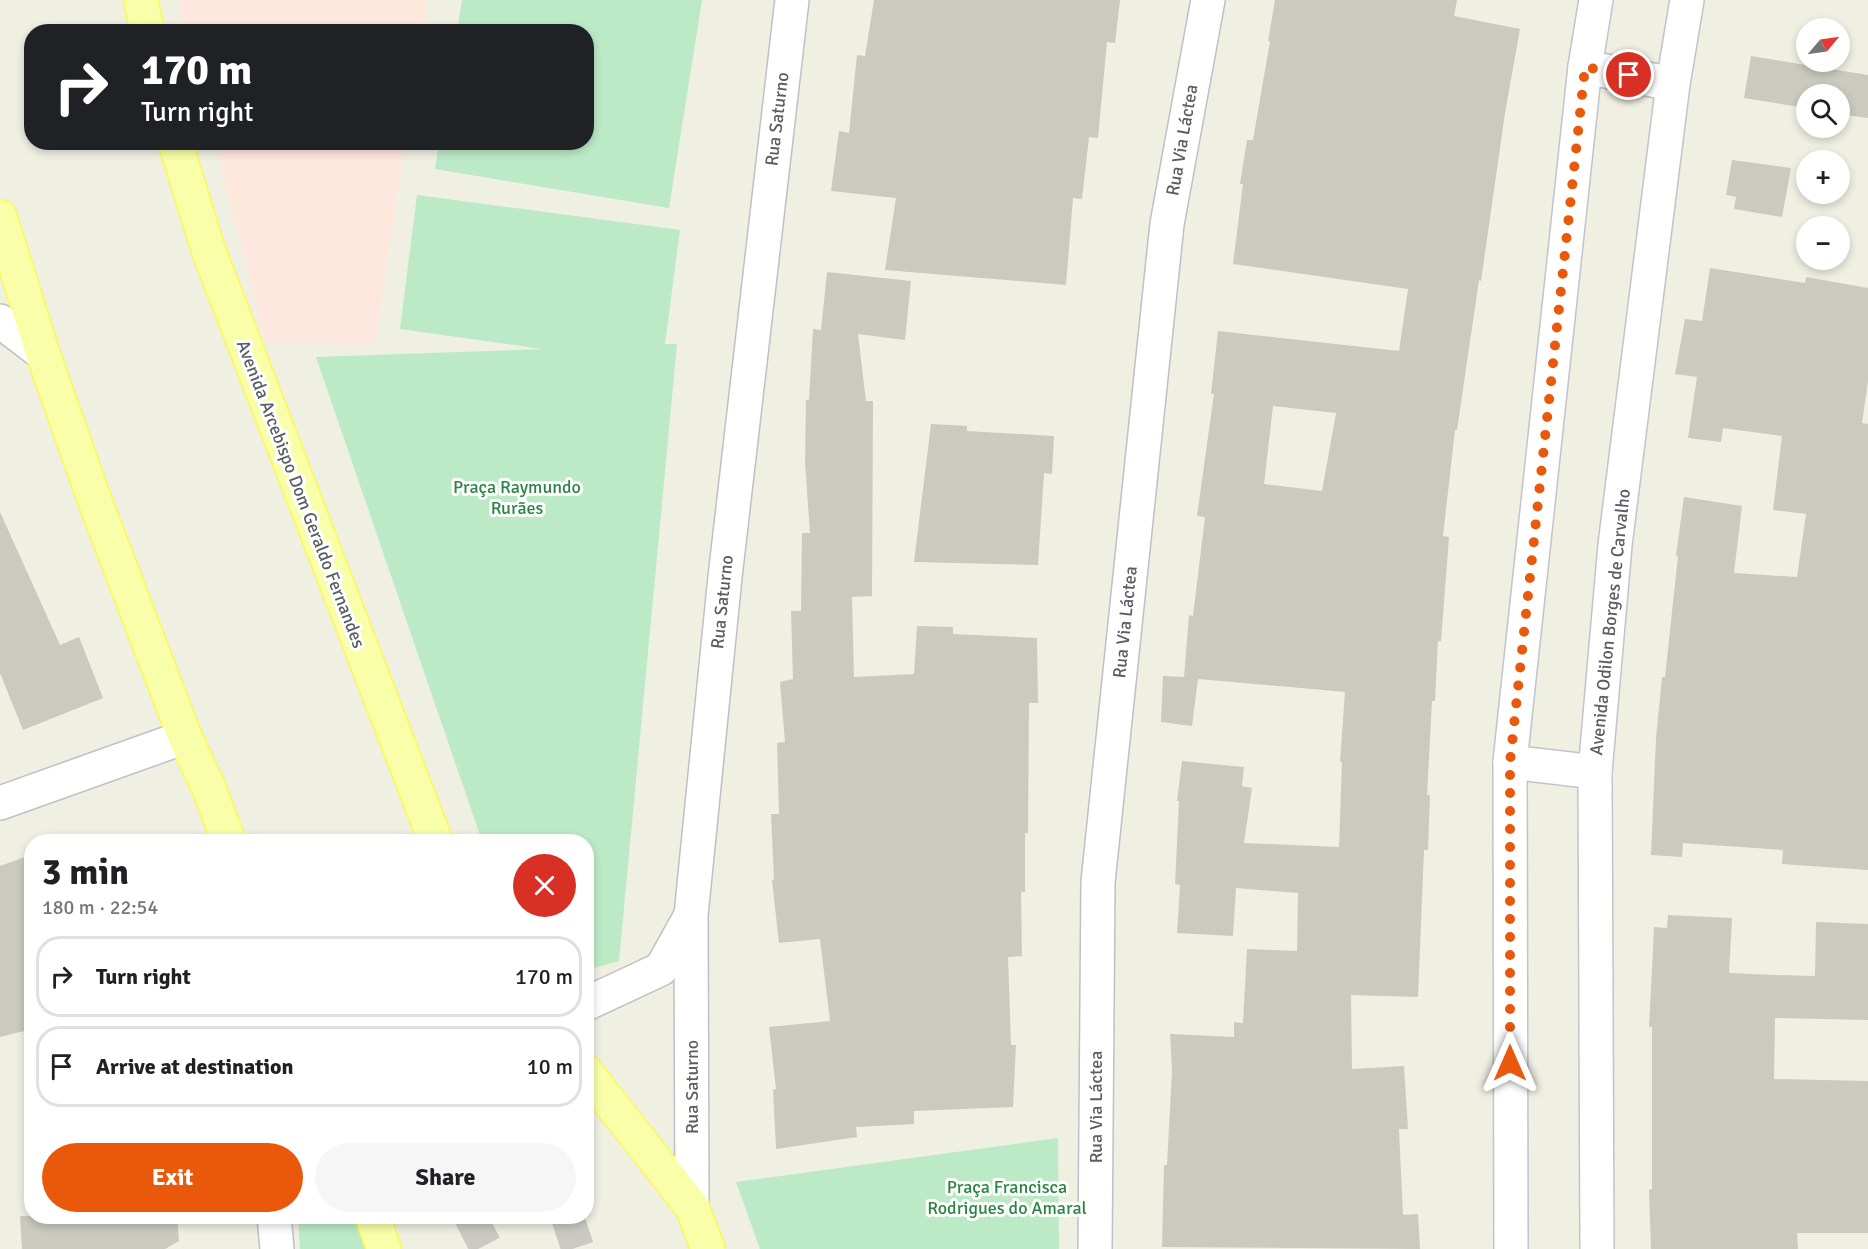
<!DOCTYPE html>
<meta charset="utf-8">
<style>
body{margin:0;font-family:Signika,sans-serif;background:#f6f6f6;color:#202124;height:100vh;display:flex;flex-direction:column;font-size:22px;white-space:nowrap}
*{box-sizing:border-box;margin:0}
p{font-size:20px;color:#757577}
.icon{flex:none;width:33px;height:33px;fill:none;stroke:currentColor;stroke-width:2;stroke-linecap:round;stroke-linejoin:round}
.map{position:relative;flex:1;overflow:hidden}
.side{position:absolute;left:24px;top:834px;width:570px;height:390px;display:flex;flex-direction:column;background:#fff;border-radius:24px;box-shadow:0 3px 9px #0003}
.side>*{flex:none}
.guide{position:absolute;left:24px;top:24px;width:570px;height:126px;border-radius:24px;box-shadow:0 3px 9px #0003;background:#202124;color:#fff;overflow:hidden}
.needle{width:39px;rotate:61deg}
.buttons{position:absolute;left:1796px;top:18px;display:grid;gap:12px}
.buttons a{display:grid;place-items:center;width:54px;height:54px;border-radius:50%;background:#fff;box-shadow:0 3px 9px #0003;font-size:30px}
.pin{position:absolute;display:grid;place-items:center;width:51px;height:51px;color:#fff;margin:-26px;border:3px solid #fff;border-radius:50%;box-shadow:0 2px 6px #0007}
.me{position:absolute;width:66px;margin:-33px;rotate:0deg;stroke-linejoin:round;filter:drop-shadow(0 0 4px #0008)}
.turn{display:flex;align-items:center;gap:21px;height:126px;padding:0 18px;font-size:27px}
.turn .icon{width:78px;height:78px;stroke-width:2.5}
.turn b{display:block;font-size:42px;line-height:51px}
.round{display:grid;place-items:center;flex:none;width:63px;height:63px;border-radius:32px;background:#f6f6f6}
.headline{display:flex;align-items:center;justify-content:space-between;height:102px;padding:0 18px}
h1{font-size:36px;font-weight:700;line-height:45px}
.action{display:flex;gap:12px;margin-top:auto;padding:12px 18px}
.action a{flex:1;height:69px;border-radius:36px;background:#ea580c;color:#fff;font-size:24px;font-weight:700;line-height:69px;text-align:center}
.action a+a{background:#f6f6f6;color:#202124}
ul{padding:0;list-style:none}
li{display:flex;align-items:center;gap:18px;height:81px;margin:0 12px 9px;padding:0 6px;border:3px solid #e0e0e0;border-radius:24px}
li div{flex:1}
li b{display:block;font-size:22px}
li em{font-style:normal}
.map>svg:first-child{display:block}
.medical{fill:#fee8dd}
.green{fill:#bceac7}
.building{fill:#cacabf;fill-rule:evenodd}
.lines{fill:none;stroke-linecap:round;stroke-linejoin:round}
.primary-tunnel{stroke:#cacac3;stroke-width:33;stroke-dasharray:33 16;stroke-linecap:butt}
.street-casing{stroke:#bfc0c7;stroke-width:36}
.secondary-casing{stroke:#c2c3cc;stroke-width:36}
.primary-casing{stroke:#fff94c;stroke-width:36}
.street{stroke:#fff;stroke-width:33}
.secondary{stroke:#fff;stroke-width:33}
.primary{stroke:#f8ffa8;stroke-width:33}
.route{stroke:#ea580c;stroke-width:10;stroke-dasharray:0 18}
.labels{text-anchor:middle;stroke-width:6;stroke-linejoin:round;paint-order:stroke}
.street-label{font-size:18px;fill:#5b5d65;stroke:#fff}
.park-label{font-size:18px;fill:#2b8445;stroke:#fff}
</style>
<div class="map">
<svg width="1868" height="1249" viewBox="0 0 1868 1249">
<rect width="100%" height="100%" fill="#efefe2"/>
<g class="medical">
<path d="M178 0H427L422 31 186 32Z"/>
<path d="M215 143H405L375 345 266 343Z"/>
</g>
<g class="green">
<path d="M462 0H702L669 208 435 169 439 143 586 142V32L457 31Z"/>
<path d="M417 195 680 230 665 344H677L619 961 587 970 586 842 482 841 316 357 542 349 400 329Z"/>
<path d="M1058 1138 1059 1249H760L736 1182Z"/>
<path d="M298 1217H365L377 1249H300Z"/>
</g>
<g class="building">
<path d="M874 0H1120L1115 43 1107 42 1098 138 1089 137 1082 199 1073 198 1066 285 885 270 896 198 831 191 839 131 849 133 857 55 865 56Z"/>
<path d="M1275 0H1457L1454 16 1520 29 1505 113 1481 281 1479 280 1457 430H1455L1443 536 1449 537 1441 641H1438L1435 701H1432L1427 795H1430L1428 850H1424L1418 997 1351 995 1352 1069 1404 1066 1408 1129H1399L1403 1215 1418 1214 1420 1249 1162 1247 1164 1165H1167L1172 1071 1170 1034 1234 1037V1022L1243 1023 1247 949 1297 951 1298 893 1236 888 1233 936 1177 933 1180 885 1175 884 1179 801H1177L1182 761 1244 767 1242 786 1252 788 1244 843 1339 847 1342 762H1340L1345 692 1198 679 1192 726 1161 722 1163 676 1184 677 1189 615 1193 616 1205 517 1197 516 1214 394H1211L1218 331 1399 351 1408 289 1233 264 1243 184H1240L1247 140H1253L1270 41H1268ZM1273 406 1336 413 1322 491 1264 484Z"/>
<path d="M1751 56 1868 75V118L1839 114V94H1806V108L1744 98Z"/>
<path d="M1732 160 1791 168 1782 217 1734 209 1736 197 1726 195Z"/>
<path d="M1710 268 1805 283 1806 277 1868 288V381L1862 423 1868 424V870L1782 864 1783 850 1683 843 1682 857 1651 855 1656 738 1662 677H1665L1678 556 1676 555 1684 497 1742 506 1734 573 1797 577 1806 514 1773 510 1782 436 1723 428 1721 442 1688 438 1697 377 1675 374 1685 319 1702 321Z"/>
<path d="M827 272 911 281 905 340 858 334 866 401H873L872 596 852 597 854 677 914 674 917 626 953 627V634L1037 638 1038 703H1029L1028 833H1025V892H1021L1022 956 1008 957 1011 1045H1016L1013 1107 914 1111V1124L856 1127 857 1137 776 1149 773 1090 776 1089 769 1027 830 1021 820 939 779 943 772 880 774 879 771 814H779L777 743 785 742 780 682 793 679 791 611H801L802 533H810L805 462 806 400H809L813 329 821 330Z"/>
<path d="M931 424 967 426V431L1054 436 1052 474 1044 473 1038 565 914 562Z"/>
<path d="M0 512 60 645 79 637 103 698 23 730 0 673Z"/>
<path d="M25 857 32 878V1029L0 1037V866Z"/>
<path d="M1668 915 1732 918 1729 973 1774 975 1815 976 1816 922 1868 924V1020L1775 1018 1774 1079 1868 1081V1233H1797L1798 1249H1651L1649 1190 1652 1189V1027H1649L1652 970 1654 927 1667 928Z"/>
<path d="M20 1216H177L179 1241 165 1249H22Z"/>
</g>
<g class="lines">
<g class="primary-tunnel">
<path d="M470 1216 487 1249"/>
<path d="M567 1216 578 1249"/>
</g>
<defs>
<g id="street">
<path d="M0 321 43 354"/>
<path d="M0 803 185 737"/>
<path d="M586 1004 661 969 690 917"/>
<path d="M692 1207 691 915 725 577 792 0"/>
<path d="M274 1216 277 1249"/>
<path d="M1095 1249 1098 882 1167 224 1208 0"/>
</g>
<g id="secondary">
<path d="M1585 67 1673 84"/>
<path d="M1510 762 1595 772"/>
<path d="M1511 1249 1510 762 1585 67 1596 0"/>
<path d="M1597 1249 1595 772 1615 545 1673 84 1687 0"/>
</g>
<g id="primary">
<path d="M141 0 147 32"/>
<path d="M175 142 208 249 436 842"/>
<path d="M0 217 43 354 96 504 185 737 208 786 229 842"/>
<path d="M586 1072 692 1207 708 1249"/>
<path d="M372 1216 384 1249"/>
</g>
</defs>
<use href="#street" class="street-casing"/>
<use href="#secondary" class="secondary-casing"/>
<use href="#primary" class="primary-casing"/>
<use href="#street" class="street"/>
<use href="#secondary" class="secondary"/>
<use href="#primary" class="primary"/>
</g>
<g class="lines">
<path class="route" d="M1510 1063V762L1585 67 1629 75"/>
</g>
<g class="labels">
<g class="street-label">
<text transform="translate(777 119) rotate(-83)" y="6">Rua Saturno</text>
<text transform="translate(1182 140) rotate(-80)" y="6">Rua Via Láctea</text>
<text transform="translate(301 494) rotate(69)" y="6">Avenida Arcebispo Dom Geraldo Fernandes</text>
<text transform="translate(722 602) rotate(-84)" y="6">Rua Saturno</text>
<text transform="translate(1125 622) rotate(-84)" y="6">Rua Via Láctea</text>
<text transform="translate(1610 622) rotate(-84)" y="6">Avenida Odilon Borges de Carvalho</text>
<text transform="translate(692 1087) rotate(-90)" y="6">Rua Saturno</text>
<text transform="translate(1096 1107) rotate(-90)" y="6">Rua Via Láctea</text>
</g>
<g class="park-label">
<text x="517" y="493">Praça Raymundo<tspan x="517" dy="21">Rurães</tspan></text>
<text x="1007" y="1193">Praça Francisca<tspan x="1007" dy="21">Rodrigues do Amaral</tspan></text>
</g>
</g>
</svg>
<div class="buttons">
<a><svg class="needle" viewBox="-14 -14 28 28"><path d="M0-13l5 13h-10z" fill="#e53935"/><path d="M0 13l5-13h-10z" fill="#757577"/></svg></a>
<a><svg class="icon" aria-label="search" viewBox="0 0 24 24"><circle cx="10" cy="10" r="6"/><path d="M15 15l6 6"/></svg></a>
<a>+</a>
<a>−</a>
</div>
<div class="pin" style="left:1629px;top:75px;background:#d93025"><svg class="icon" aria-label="arrive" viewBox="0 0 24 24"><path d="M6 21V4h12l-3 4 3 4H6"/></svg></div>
<svg class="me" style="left:1510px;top:1063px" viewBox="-20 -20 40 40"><path d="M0-17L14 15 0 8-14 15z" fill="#ea580c" stroke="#fff" stroke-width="4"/></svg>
<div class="guide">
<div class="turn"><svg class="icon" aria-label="right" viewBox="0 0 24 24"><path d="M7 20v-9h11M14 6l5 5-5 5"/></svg><div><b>170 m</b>Turn right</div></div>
</div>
<section class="side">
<div class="headline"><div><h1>3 min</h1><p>180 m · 22:54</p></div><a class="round" style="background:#d93025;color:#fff"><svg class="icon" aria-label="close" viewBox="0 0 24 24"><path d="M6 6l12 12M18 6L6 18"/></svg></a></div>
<ul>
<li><svg class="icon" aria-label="right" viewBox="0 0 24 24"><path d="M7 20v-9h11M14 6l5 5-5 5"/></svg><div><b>Turn right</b></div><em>170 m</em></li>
<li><svg class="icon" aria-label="arrive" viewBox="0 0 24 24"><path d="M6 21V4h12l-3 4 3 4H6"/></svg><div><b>Arrive at destination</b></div><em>10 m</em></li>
</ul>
<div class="action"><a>Exit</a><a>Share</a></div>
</section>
</div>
